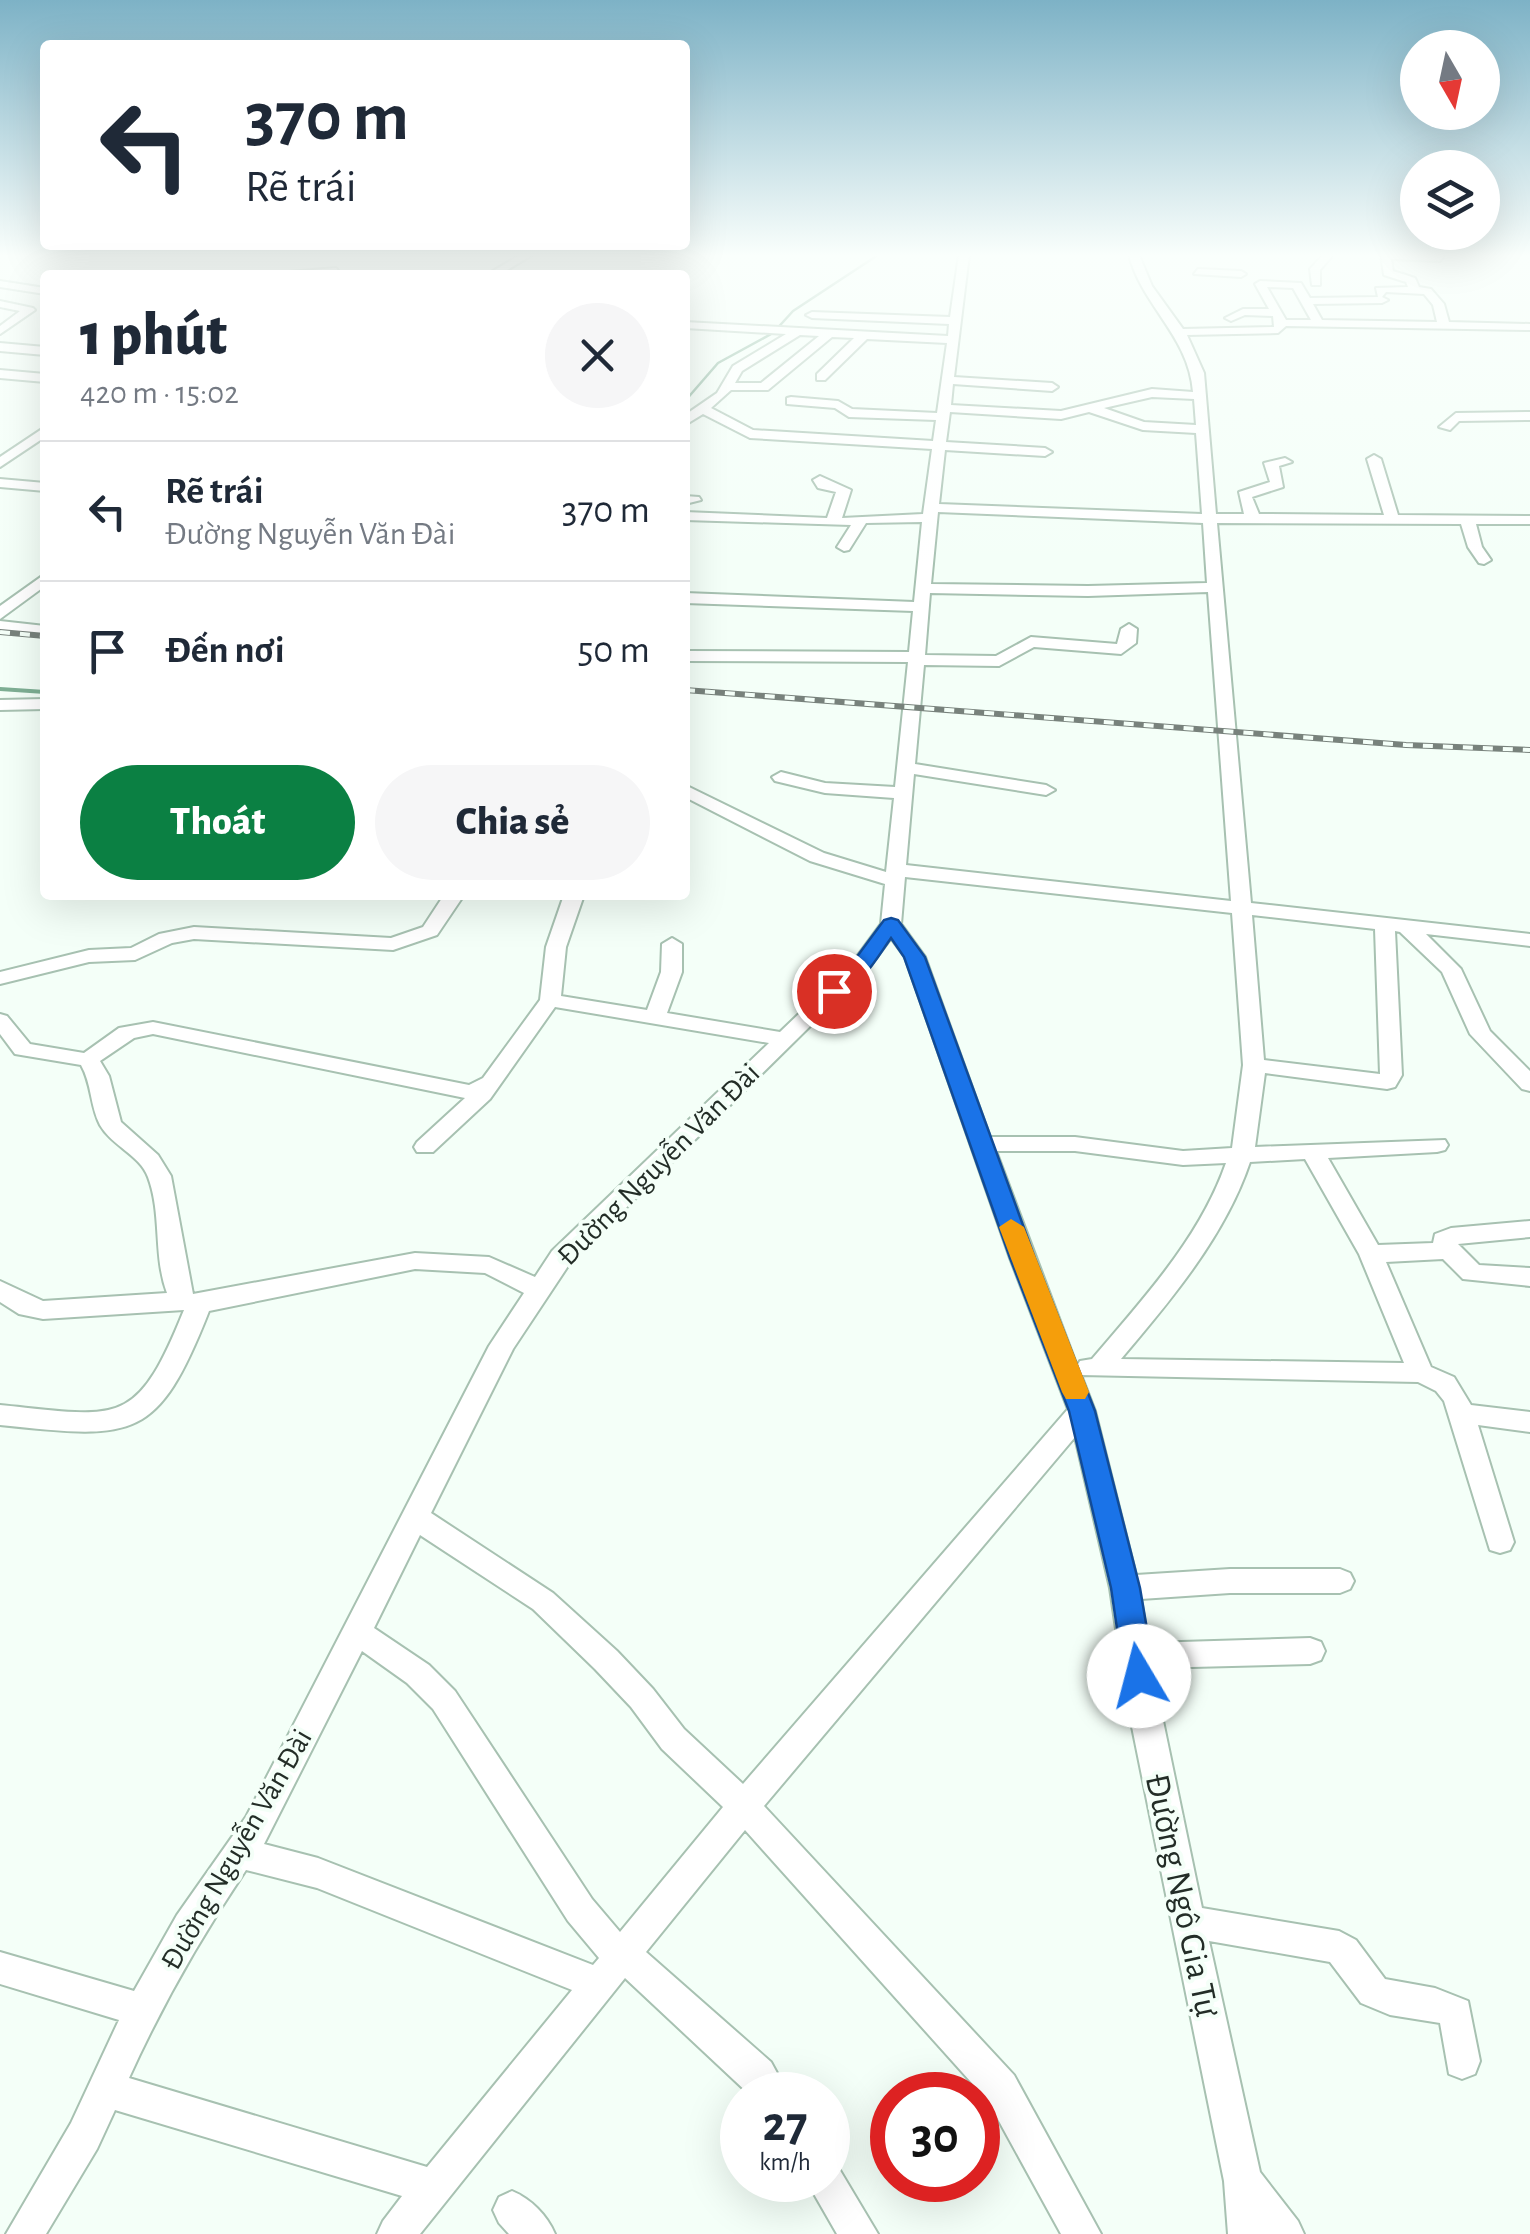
<!DOCTYPE html>
<html lang="vi">
<meta charset="utf-8">
<style>
body{margin:0;font-family:"Alegreya Sans",sans-serif;background:#f6f6f7;color:#1f2937;height:100vh;display:flex;flex-direction:column;font-size:38px;white-space:nowrap}
*{box-sizing:border-box;margin:0}
p{font-size:32px;color:#747a83}
.icon{flex:none;width:55px;height:55px;fill:none;stroke:currentColor;stroke-width:2;stroke-linecap:round;stroke-linejoin:round}
.map{position:relative;flex:1;overflow:hidden}
.details{position:absolute;left:40px;top:270px;width:650px;height:630px;display:flex;flex-direction:column;background:#fff;border-radius:10px;box-shadow:0 10px 40px #0002}
.details>*{flex:none}
.hud{position:absolute;left:40px;top:40px;width:650px;height:210px;border-radius:10px;box-shadow:0 10px 40px #0002;background:#fff;color:#1f2937;overflow:hidden}
.needle{width:65px;rotate:171deg}
.tools{position:absolute;left:1400px;top:30px;display:grid;gap:20px}
.tools a{display:grid;place-items:center;width:100px;height:100px;border-radius:50%;background:#fff;box-shadow:0 10px 40px #0002;font-size:50px}
.speed{position:absolute;left:720px;top:2072px;display:flex;gap:20px;font-size:50px;font-weight:700;text-align:center}
.speed>*{display:grid;place-content:center;width:130px;height:130px;border-radius:50%;background:#fff;box-shadow:0 10px 40px #0002;line-height:1}
.speed small{font-size:25px;font-weight:400}
.speed .limit{border:15px solid #d22;background:#fff;color:#111}
.pin{position:absolute;display:grid;place-items:center;width:85px;height:85px;color:#fff;margin:-42px;border:5px solid #fff;border-radius:50%;box-shadow:0 2px 10px #0007}
.me{position:absolute;width:110px;margin:-55px;rotate:352deg;stroke-linejoin:round;filter:drop-shadow(0 0 8px #0008)}
.turn{display:flex;align-items:center;gap:35px;height:210px;padding:0 40px;font-size:45px}
.turn .icon{width:130px;height:130px;stroke-width:2.5}
.turn b{display:block;font-size:70px;line-height:85px}
.round{display:grid;place-items:center;flex:none;width:105px;height:105px;border-radius:52px;background:#f6f6f7}
.summary{display:flex;align-items:center;justify-content:space-between;height:170px;padding:0 40px}
h1{font-size:60px;font-weight:800;line-height:75px}
.primary-button{display:flex;gap:20px;margin-top:auto;padding:20px 40px}
.primary-button a{flex:1;height:115px;border-radius:60px;background:#0b8043;color:#fff;font-size:40px;font-weight:800;line-height:115px;text-align:center}
.primary-button a+a{background:#f6f6f7;color:#1f2937}
ul{padding:0;list-style:none}
li{display:flex;align-items:center;gap:30px;height:140px;padding:0 40px;border-top:2px solid #e0e1e3}
li div{flex:1}
li b{display:block;font-size:38px}
li em{font-style:normal}
.map>svg:first-child{display:block}
.lines{fill:none;stroke-linecap:round;stroke-linejoin:round}
.stream-far1{stroke:#7eaf94;stroke-width:2.5}
.stream{stroke:#7eaf94;stroke-width:4}
.minor-casing{stroke:#a7c1b1;stroke-width:4}
.minor{fill:#fff;fill-rule:evenodd}
.rail-casing{stroke:#78827c;stroke-width:6}
.rail{stroke:#f4fff8;stroke-width:4;stroke-dasharray:10;stroke-linecap:butt}
.route{fill:#1a73e8;stroke:#114b97;stroke-width:2.5}
.slow{fill:#f59e0b}
.labels{text-anchor:middle;stroke-width:8;stroke-linejoin:round;paint-order:stroke}
.street-label{font-size:30px;fill:#232d27;stroke:#f4fff8}
.near-street-label{font-size:35px;fill:#232d27;stroke:#f4fff8}
</style>
<div class="map">
<svg width="1530" height="2234" viewBox="0 0 1530 2234">
<rect width="100%" height="100%" fill="#f4fff8"/>
<g class="lines">
<path class="stream-far1" d="M685 401 718 363 773 333 793 311 878 255"/>
<path class="stream" d="M0 689 45 692"/>
<defs>
<g id="minor">
<path d="M520 255H532L499 275H486Z"/>
<path d="M959 255H969L954 377 1052 383 1058 387 1052 391 953 384 951 405 1061 411 1152 389 1193 392C1189 336 1142 306 1129 255H1139L1152 286 1183 329 1274 327 1273 316 1245 315 1231 321 1225 318 1243 309H1269L1255 284 1260 281 1301 283 1310 298 1378 297 1376 288 1408 287 1406 282 1384 275 1381 255 1444 256 1440 261 1391 259 1393 271 1415 278 1419 287 1431 289 1444 304 1449 322 1530 324V330L1286 326 1278 333 1187 335 1204 373 1216 514H1244L1239 492 1270 482 1264 463 1285 458 1292 462 1279 466 1283 487 1252 497 1259 514 1384 515 1367 459 1374 455 1381 459 1398 515 1530 516V524H1476L1482 547 1491 560 1484 564 1479 563 1468 547 1461 524 1217 523 1251 903 1530 934V946L1426 934 1461 969 1490 1031 1530 1071V1091L1522 1089 1470 1034 1442 972 1400 932 1395 931 1402 1075 1395 1087 1387 1089 1265 1073 1255 1147 1445 1140 1448 1145 1445 1150 1437 1152 1328 1158 1378 1245 1433 1243 1435 1234 1451 1228 1530 1221V1237L1458 1244 1479 1265 1530 1268V1286L1463 1279 1443 1259 1386 1262 1431 1367 1454 1377 1471 1405 1530 1412V1432L1478 1425 1514 1542 1510 1550 1500 1553 1490 1550 1444 1401 1436 1391 1418 1382 1081 1375 1095 1411 1136 1575 1230 1569H1340L1350 1573 1354 1581 1350 1589 1340 1593H1230L1141 1599 1148 1643 1310 1638 1321 1642 1325 1651 1321 1660 1310 1664 1152 1668 1202 1908 1339 1931 1356 1940 1385 1979 1435 1988 1468 2001 1480 2061 1475 2074 1462 2079 1449 2074 1440 2023 1390 2015 1361 2003 1330 1962 1209 1941 1260 2172 1298 2221 1304 2234H1228L1224 2181 1126 1697 1110 1588 1075 1437 764 1806 1014 2075 1101 2234H1061L988 2101 745 1830 646 1952 771 2062 789 2095H750L625 1978 420 2234H377L383 2221 402 2196 115 2110 97 2149 46 2234H6L71 2123 119 2020 0 1984V1952L134 1991 177 1915 246 1817 489 1346 524 1293 485 1273 415 1269 209 1311C157 1443 134 1439 0 1425V1405C120 1417 136 1429 184 1310L43 1319 19 1314 0 1302V1281L43 1301 167 1293C153 1256 162 1214 148 1177 140 1155 112 1146 100 1125 90 1106 92 1084 81 1065L15 1054 0 1034V1014L7 1016 30 1044 84 1053 119 1028 153 1022 469 1085 483 1078 540 1000 546 947 564 895H584L566 947 561 996 647 1010 661 972 662 944 672 938 682 944V972L667 1013 780 1032 853 962 881 924 885 884 810 861 685 797V785L824 853 886 872 894 798 825 793 775 781 772 777 781 772 825 783 895 787 908 662 685 661V651L909 652 913 611 685 603V593L914 602 922 522 866 523 849 550 844 551 837 547 851 525 685 520V512L827 518 836 492 818 488 813 480 820 476 851 490 842 518 923 514 932 449 750 438 703 414 685 425V415L717 393 733 366 786 334 685 328V322L948 336 949 324 812 318 806 315 812 312 950 317ZM1267 287 1293 288 1311 320H1286ZM1386 292 1424 294 1433 305 1437 322 1322 320 1313 304 1382 303 1388 300 1382 297ZM800 335 819 336 761 383H735L742 371ZM832 337 854 338 817 374V380H825L867 339 947 343 937 413 852 409 838 401 791 397 787 398V404L835 408 849 417 936 420 933 441 753 430 711 408 731 390H768ZM1152 397 1194 399 1196 425 1144 422 1104 408ZM950 412 1061 419 1089 412 1143 430 1196 433 1202 514 939 504 945 450 1045 456 1052 452 1045 448 946 442ZM938 512 1203 523 1207 583 1088 586 931 584ZM1208 592 1231 901 906 865 914 774 1046 795 1055 790 1046 785 915 764 924 665 999 666 1034 647 1121 654 1136 643 1137 629 1129 624 1121 629 1117 644 1031 637 996 656 925 655 930 593 1088 596ZM905 877 1232 913 1243 1065 1232 1148 1183 1151 1075 1137H990L925 957 901 924ZM1252 915 1375 929 1380 1074 1264 1060ZM891 938 905 957 1010 1258 1068 1409 743 1784 684 1729 653 1689 617 1651 553 1593 431 1513 513 1349 570 1263 867 970ZM555 1007 769 1043 552 1251 535 1277 489 1257 415 1253 193 1294 171 1176 158 1155 121 1122 109 1076 100 1061 134 1038 153 1034 465 1098 417 1142 414 1147 417 1152H433L490 1099ZM996 1151H1075L1183 1165 1226 1163C1200 1238 1143 1299 1092 1359L1080 1361 1077 1366ZM1305 1159 1359 1254 1404 1363 1121 1359C1171 1300 1225 1236 1250 1162ZM420 1535 533 1609 595 1669 631 1707 662 1749 723 1807 620 1932 592 1899 455 1691 429 1665 374 1628ZM362 1651 407 1683 433 1709 568 1921 599 1958 593 1965 318 1858 264 1844ZM246 1870 317 1888 572 1990 427 2167 129 2078C162 2005 201 1937 246 1870Z"/>
<path d="M1323 255H1333L1320 270V285H1312L1310 269Z"/>
<path d="M336 268 340 273 284 275 289 272Z"/>
<path d="M1198 269 1241 271 1246 274 1241 277 1194 274Z"/>
<path d="M0 281 45 288V294L0 287Z"/>
<path d="M0 301 33 308 35 310 0 334V326L20 311 0 307Z"/>
<path d="M0 343 45 347V355L0 351Z"/>
<path d="M0 370 45 374V382L0 378Z"/>
<path d="M1530 412V420L1459 421 1450 430 1439 427 1456 413Z"/>
<path d="M45 427V437L0 467V457Z"/>
<path d="M0 479 45 483V491L0 487Z"/>
<path d="M685 496 699 497 701 500 685 504Z"/>
<path d="M45 574V586L0 619V606Z"/>
<path d="M0 621 45 626V636L0 631Z"/>
<path d="M45 699V709L0 710V700Z"/>
<path d="M444 895H464L437 935 393 950 194 939 172 943 135 960 89 962 0 984V972L89 950 131 948 159 934 194 927 391 938 423 927Z"/>
<path d="M828 2162 838 2167 878 2234H837L806 2180H828Z"/>
<path d="M512 2191C531 2199 547 2215 555 2234H509L499 2223 493 2210 499 2197Z"/>
</g>
</defs>
<use href="#minor" class="minor-casing"/>
<use href="#minor" class="minor"/>
<defs>
<g id="rail">
<path d="M0 632 45 636"/>
<path d="M685 690 1406 745 1530 750"/>
</g>
</defs>
<use href="#rail" class="rail-casing"/>
<use href="#rail" class="rail"/>
</g>
<linearGradient id="sky" x2="0" y2="1"><stop stop-color="#7db2c6"/><stop offset="0.45" stop-color="#fafffc"/><stop offset="1" stop-color="#fafffc" stop-opacity="0"/></linearGradient>
<rect width="1530" height="567" fill="url(#sky)"/>
<path class="route" d="M891 918 898 920 925 957 1035 1258 1095 1411 1140 1588 1155 1676 1150 1685 1139 1689 1128 1685 1124 1676 1111 1588 1069 1411 1010 1258 904 957 891 938C877 958 859 990 834 997L824 991 853 962 884 920Z"/>
<path class="slow" d="M1011 1219 1024 1227 1089 1392 1085 1399H1066L1062 1392 999 1227Z"/>
<g class="labels">
<g class="street-label">
<text transform="translate(658 1164) rotate(-45)" y="10">Đường Nguyễn Văn Đài</text>
<text transform="translate(236 1849) rotate(-60)" y="10">Đường Nguyễn Văn Đài</text>
</g>
<g class="near-street-label">
<text transform="translate(1183 1895) rotate(78)" y="12">Đường Ngô Gia Tự</text>
</g>
</g>
</svg>
<div class="tools">
<a><svg class="needle" viewBox="-14 -14 28 28"><path d="M0-13l5 13h-10z" fill="#e53935"/><path d="M0 13l5-13h-10z" fill="#747a83"/></svg></a>
<a><svg class="icon" aria-label="layers" viewBox="0 0 24 24"><path d="M12 4l9 5-9 5-9-5zM3 14l9 5 9-5"/></svg></a>
</div>
<div class="speed"><div>27<small>km/h</small></div><div class="limit">30</div></div>
<div class="pin" style="left:834px;top:991px;background:#d93025"><svg class="icon" aria-label="arrive" viewBox="0 0 24 24"><path d="M6 21V4h12l-3 4 3 4H6"/></svg></div>
<svg class="me" style="left:1139px;top:1676px" viewBox="-20 -20 40 40"><circle r="19" fill="#fff"/><path d="M0-13L10 11 0 6-10 11z" fill="#1a73e8"/></svg>
<div class="hud">
<div class="turn"><svg class="icon" aria-label="left" viewBox="0 0 24 24"><path d="M17 20v-9H6M10 6l-5 5 5 5"/></svg><div><b>370 m</b>Rẽ trái</div></div>
</div>
<section class="details">
<div class="summary"><div><h1>1 phút</h1><p>420 m · 15:02</p></div><a class="round"><svg class="icon" aria-label="close" viewBox="0 0 24 24"><path d="M6 6l12 12M18 6L6 18"/></svg></a></div>
<ul>
<li><svg class="icon" aria-label="left" viewBox="0 0 24 24"><path d="M17 20v-9H6M10 6l-5 5 5 5"/></svg><div><b>Rẽ trái</b><p>Đường Nguyễn Văn Đài</p></div><em>370 m</em></li>
<li><svg class="icon" aria-label="arrive" viewBox="0 0 24 24"><path d="M6 21V4h12l-3 4 3 4H6"/></svg><div><b>Đến nơi</b></div><em>50 m</em></li>
</ul>
<div class="primary-button"><a>Thoát</a><a>Chia sẻ</a></div>
</section>
</div>
